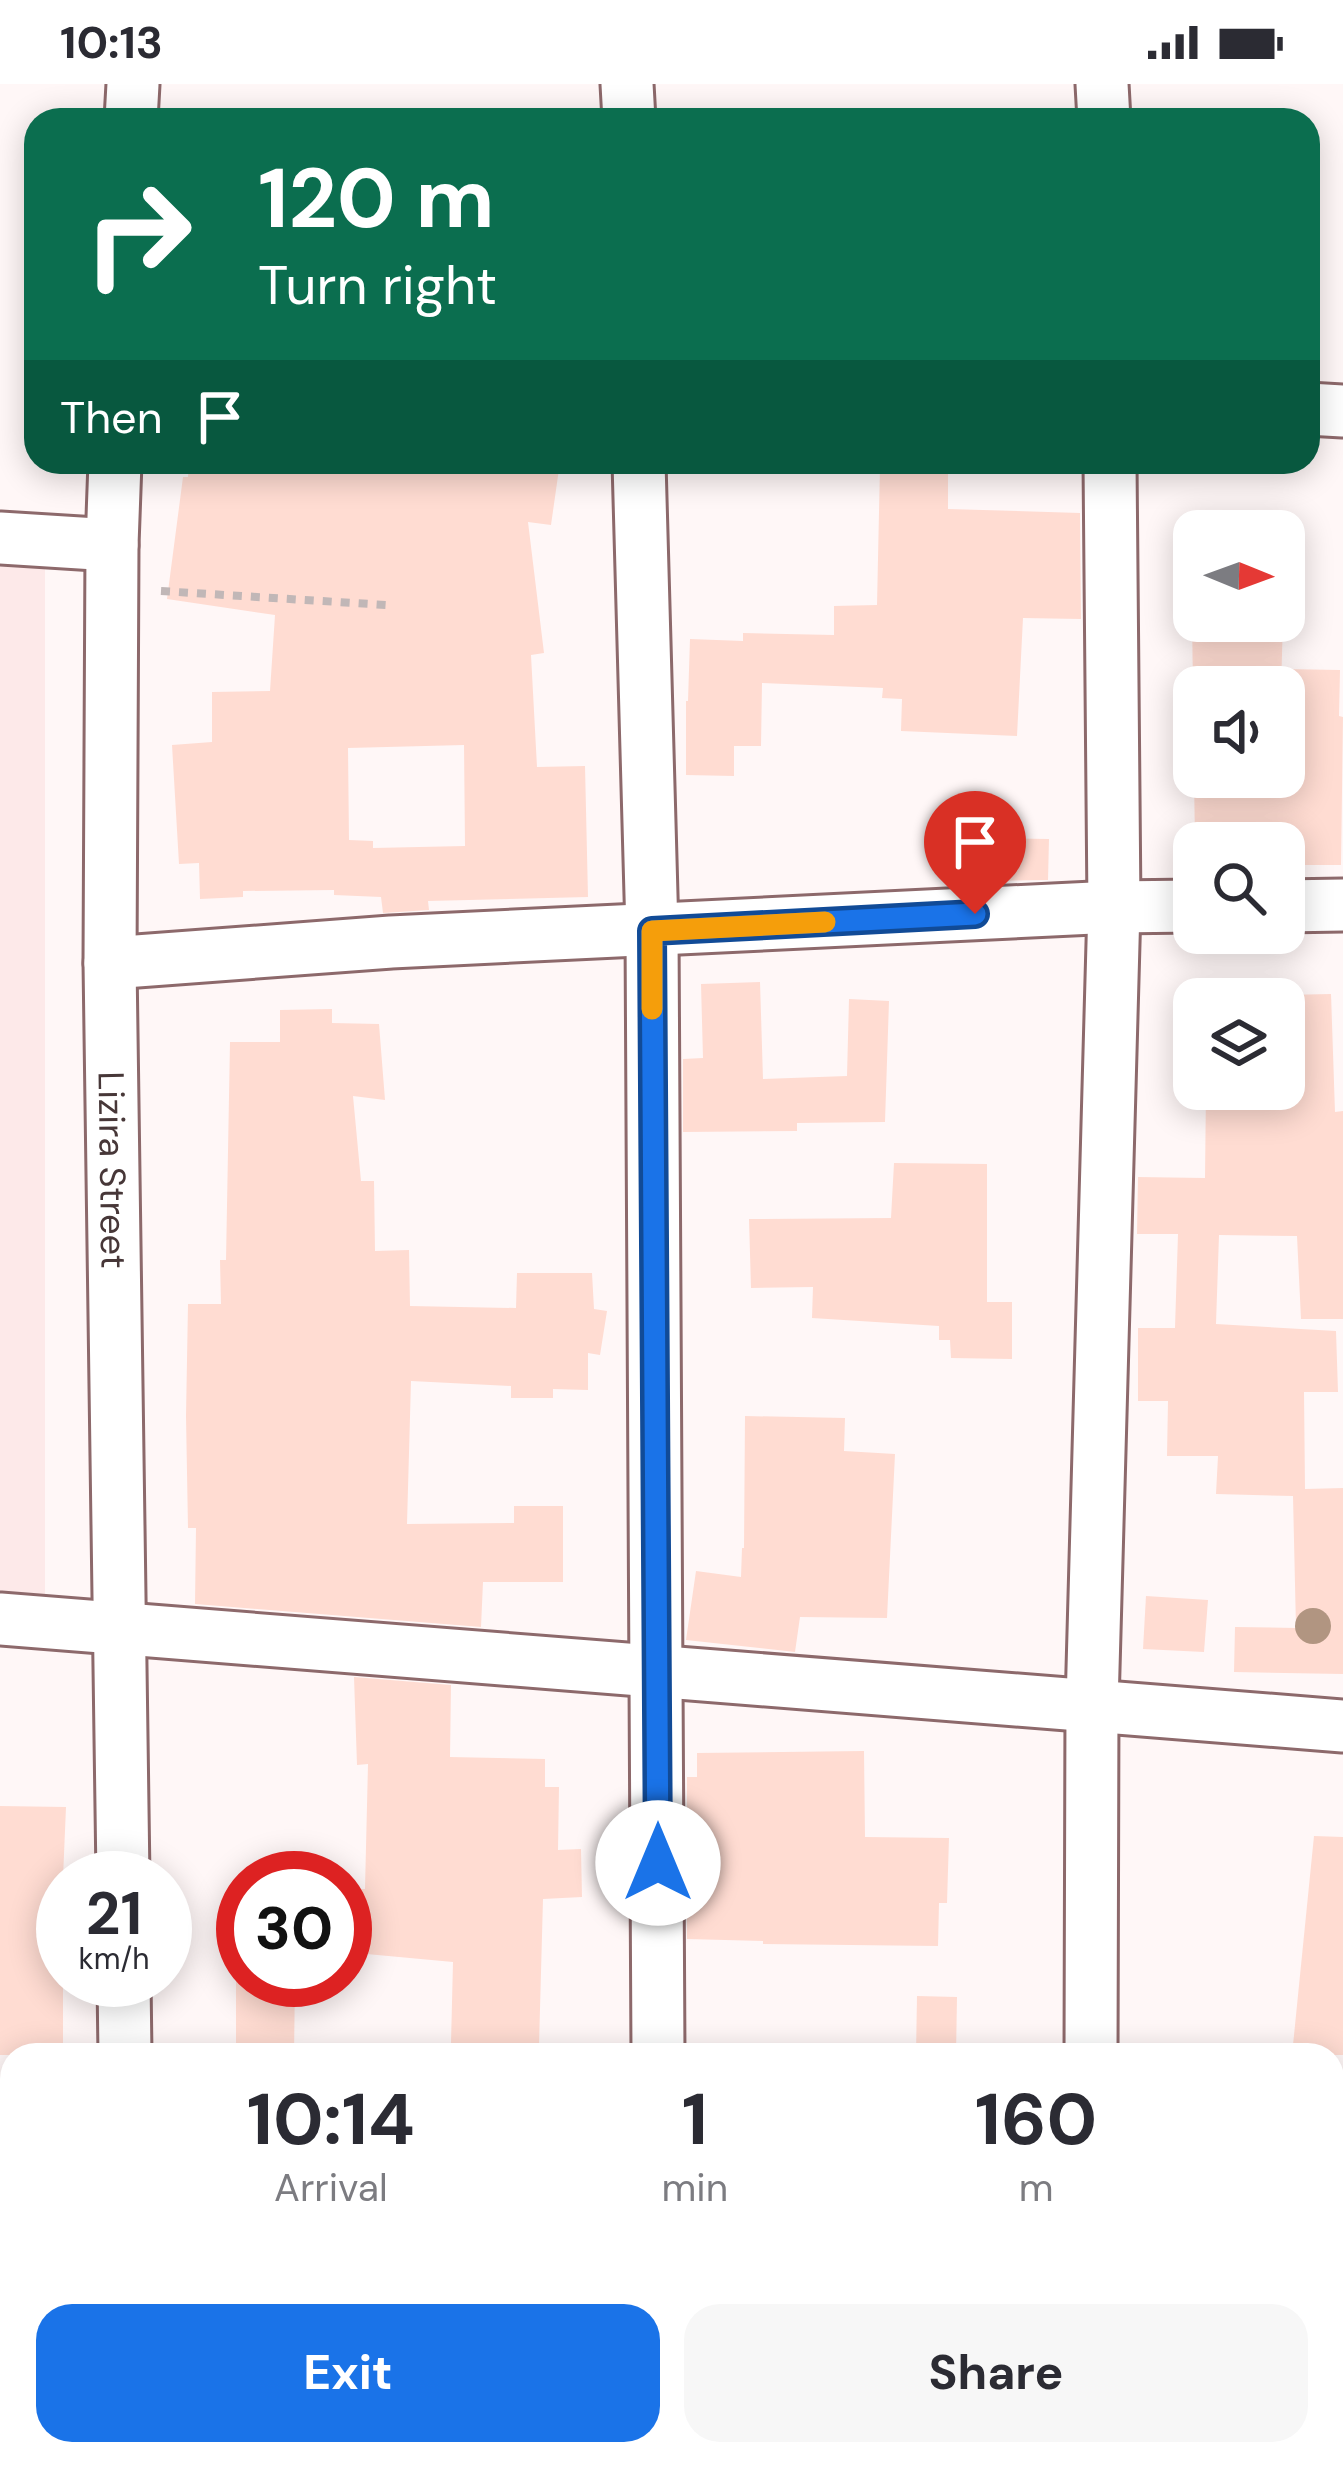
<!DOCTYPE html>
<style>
body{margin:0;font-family:"DM Sans",sans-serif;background:#f7f7f7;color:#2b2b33;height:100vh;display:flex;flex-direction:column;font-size:45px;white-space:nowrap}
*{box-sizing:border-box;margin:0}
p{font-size:39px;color:#7c7c81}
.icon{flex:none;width:66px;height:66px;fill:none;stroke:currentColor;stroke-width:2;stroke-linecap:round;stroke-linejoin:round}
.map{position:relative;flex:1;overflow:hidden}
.drawer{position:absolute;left:0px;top:1959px;width:1344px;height:423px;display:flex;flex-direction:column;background:#fff;border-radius:36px 36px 0 0;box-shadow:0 6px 30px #0003}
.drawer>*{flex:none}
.banner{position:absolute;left:24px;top:24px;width:1296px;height:366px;border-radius:36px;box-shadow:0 6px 30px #0003;background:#0b6e4f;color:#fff;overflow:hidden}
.needle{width:78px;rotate:91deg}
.buttons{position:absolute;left:1173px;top:426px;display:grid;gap:24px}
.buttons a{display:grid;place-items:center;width:132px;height:132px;border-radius:24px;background:#fff;box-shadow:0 6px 30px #0003;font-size:60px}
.speed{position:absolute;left:36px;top:1767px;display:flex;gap:24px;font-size:60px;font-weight:700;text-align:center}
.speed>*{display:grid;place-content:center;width:156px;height:156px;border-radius:50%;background:#fff;box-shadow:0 6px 30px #0003;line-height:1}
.speed small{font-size:30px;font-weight:400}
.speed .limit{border:18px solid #d22;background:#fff;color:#111}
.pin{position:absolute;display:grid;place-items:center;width:102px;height:102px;color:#fff;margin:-123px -51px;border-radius:50% 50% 50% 0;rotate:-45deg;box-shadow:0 0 12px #0007}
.pin .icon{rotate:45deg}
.me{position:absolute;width:132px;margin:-66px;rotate:0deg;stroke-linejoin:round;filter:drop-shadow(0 0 9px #0008)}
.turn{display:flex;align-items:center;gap:42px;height:252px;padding:0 36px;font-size:54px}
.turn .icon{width:156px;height:156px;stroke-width:2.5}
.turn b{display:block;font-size:84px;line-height:102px}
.then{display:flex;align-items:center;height:114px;padding:0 36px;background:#0003;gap:24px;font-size:45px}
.eta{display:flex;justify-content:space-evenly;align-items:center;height:204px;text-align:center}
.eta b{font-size:72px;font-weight:700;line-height:84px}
.button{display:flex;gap:24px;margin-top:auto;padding:24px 36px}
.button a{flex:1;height:138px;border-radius:36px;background:#1a73e8;color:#fff;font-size:48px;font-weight:700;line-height:138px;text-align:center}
.button a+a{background:#f7f7f7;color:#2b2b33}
.status{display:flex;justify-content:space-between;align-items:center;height:84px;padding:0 60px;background:#fff;direction:ltr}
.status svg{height:33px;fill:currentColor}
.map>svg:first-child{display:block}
.built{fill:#fde9e9}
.building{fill:#ffdcd2;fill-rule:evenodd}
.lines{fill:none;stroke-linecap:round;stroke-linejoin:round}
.minor-casing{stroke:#8d696b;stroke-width:57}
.path{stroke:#c1b7b7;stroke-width:8;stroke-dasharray:9 9;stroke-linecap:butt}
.minor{stroke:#fff;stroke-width:51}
.tree{fill:#b19581}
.route-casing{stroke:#114b97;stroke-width:30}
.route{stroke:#1a73e8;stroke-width:21}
.slow{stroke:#f59e0b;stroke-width:21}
.labels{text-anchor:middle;stroke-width:9;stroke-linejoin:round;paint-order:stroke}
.street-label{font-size:36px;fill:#473738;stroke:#fff7f7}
</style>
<div class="status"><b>10:13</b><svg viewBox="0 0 49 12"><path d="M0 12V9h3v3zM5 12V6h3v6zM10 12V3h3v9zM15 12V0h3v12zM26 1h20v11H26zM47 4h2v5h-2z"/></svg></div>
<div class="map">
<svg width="1343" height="2381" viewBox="0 0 1343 2381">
<rect width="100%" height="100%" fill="#fff7f7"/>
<path class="built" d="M0 471 45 475V1511L0 1508Z"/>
<g class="building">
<path d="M189 378H349V383L560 378 551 441 528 438 544 569 531 571 537 683 585 682 588 813 428 817 429 826 383 829 381 813 334 811V806L243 807V813L200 815 199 779 179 780 172 661 212 658V608L270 607 275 531 167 515 183 393H188ZM464 661 465 762 373 764V757L349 756 348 664Z"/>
<path d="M880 382 948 384V425L1080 429 1081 535 1023 534 1017 652 901 647 902 615 882 614 883 604 762 599 761 662H734V692L686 691V617H688L690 555 743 557V549L834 551V522L877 521Z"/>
<path d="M1192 537H1283L1281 603H1193Z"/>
<path d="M1284 585 1340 586 1339 632 1343 633 1341 781H1284V759H1195L1194 693H1284Z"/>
<path d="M977 754 1049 755 1048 796 976 797Z"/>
<path d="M760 898 763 995 847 992 849 915 889 917 885 1038 797 1039V1047L683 1048V975L703 974 701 900Z"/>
<path d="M1331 910 1335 1028 1343 1027V1235H1301L1297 1152 1219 1151 1216 1240 1336 1247 1338 1308H1304L1305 1405 1343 1404V1590L1234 1588 1235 1543 1296 1544 1293 1412 1216 1410 1218 1372H1167L1168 1317H1138V1244H1175L1178 1150H1137L1138 1093 1205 1094 1206 1005H1284V911Z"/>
<path d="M332 925V939L379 940 385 1016 353 1012 361 1097H374L375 1167 409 1166 410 1222 516 1224 517 1189H592L594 1225 607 1227 600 1271 588 1269V1306L553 1305V1314H511V1302L411 1297 407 1440 514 1439V1422H563V1498H483L481 1543 195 1520 196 1444H188L186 1332 188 1220H221L220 1176H226L230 958H280V926Z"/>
<path d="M894 1079 987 1080V1218H1012V1275L951 1274 950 1256H939V1242L812 1234 813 1203 751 1204 749 1135 891 1134Z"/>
<path d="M745 1332 845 1334 844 1367 895 1370 887 1534 800 1533 795 1568 686 1556 696 1487 741 1493 742 1464H744Z"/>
<path d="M1146 1512 1208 1516 1204 1568 1143 1565Z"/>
<path d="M354 1593 451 1601 450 1673 545 1675V1703H559L558 1766 581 1765 582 1813 543 1815 539 1962 451 1959 453 1878 345 1868V1805H365L368 1680 357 1681Z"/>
<path d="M864 1667 865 1753 949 1754 947 1819H939L938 1862 763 1860V1857L687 1855V1693H697V1669Z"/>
<path d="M0 1722 66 1723 63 1794V1971H0Z"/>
<path d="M1314 1752 1343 1753V1971H1292Z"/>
<path d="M236 1896H295L294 1971H236Z"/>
<path d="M917 1912 957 1913 956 1971H916Z"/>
</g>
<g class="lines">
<defs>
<g id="minor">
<path d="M627 0 629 36"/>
<path d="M1102 0 1104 36"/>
<path d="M131 36 133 0"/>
<path d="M1308 325 1343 327"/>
<path id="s1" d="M115 378 112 461 110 879 123 1794"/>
<path d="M639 378 652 847 658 1971"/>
<path d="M0 454 112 461"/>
<path d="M1284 822 1343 821"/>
<path d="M110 879 391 858 1114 823 1194 822"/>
<path d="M0 1535 1343 1642"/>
<path d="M124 1896 125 1971"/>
<path d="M1091 1971 1092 1621 1114 823 1110 378"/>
<path d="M0 2339 12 2338"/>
<path d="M131 2370V2381"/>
<path d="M756 2370 881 2381"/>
<path d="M659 2381V2370"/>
<path d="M1090 2381V2370"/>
</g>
</defs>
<use href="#minor" class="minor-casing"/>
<path class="path" d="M161 507 386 521"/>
<use href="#minor" class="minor"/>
</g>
<circle class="tree" cx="1313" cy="1542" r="18"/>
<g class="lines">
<defs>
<path id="route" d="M658 1779 652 847 975 830"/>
</defs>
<use href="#route" class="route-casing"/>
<use href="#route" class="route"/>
<path class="slow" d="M652 925V847L825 838"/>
</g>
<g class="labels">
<g class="street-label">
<text dy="13" stroke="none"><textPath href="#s1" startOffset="708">Lizira Street</textPath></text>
</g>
</g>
</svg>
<div class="buttons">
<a><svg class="needle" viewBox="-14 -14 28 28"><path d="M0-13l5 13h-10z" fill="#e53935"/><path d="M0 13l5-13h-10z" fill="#7c7c81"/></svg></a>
<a><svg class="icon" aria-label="sound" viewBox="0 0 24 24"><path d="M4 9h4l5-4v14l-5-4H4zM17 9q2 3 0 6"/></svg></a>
<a><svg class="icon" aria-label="search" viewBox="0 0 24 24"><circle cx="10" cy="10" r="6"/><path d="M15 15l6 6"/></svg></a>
<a><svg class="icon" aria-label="layers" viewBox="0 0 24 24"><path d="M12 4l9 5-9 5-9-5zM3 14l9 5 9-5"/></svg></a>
</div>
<div class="speed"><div>21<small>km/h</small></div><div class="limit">30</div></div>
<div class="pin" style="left:975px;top:830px;background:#d93025"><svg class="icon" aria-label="arrive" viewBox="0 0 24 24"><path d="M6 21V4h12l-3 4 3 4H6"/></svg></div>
<svg class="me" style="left:658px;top:1779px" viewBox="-20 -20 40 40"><circle r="19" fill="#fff"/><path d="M0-13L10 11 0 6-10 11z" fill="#1a73e8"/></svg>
<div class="banner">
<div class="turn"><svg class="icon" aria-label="right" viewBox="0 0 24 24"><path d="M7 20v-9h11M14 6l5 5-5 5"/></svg><div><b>120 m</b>Turn right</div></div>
<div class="then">Then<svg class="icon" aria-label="arrive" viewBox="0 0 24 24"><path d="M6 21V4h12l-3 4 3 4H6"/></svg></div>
</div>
<section class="drawer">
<div class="eta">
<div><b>10:14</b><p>Arrival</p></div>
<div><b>1</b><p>min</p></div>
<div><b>160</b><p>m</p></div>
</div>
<div class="button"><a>Exit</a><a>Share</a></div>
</section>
</div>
